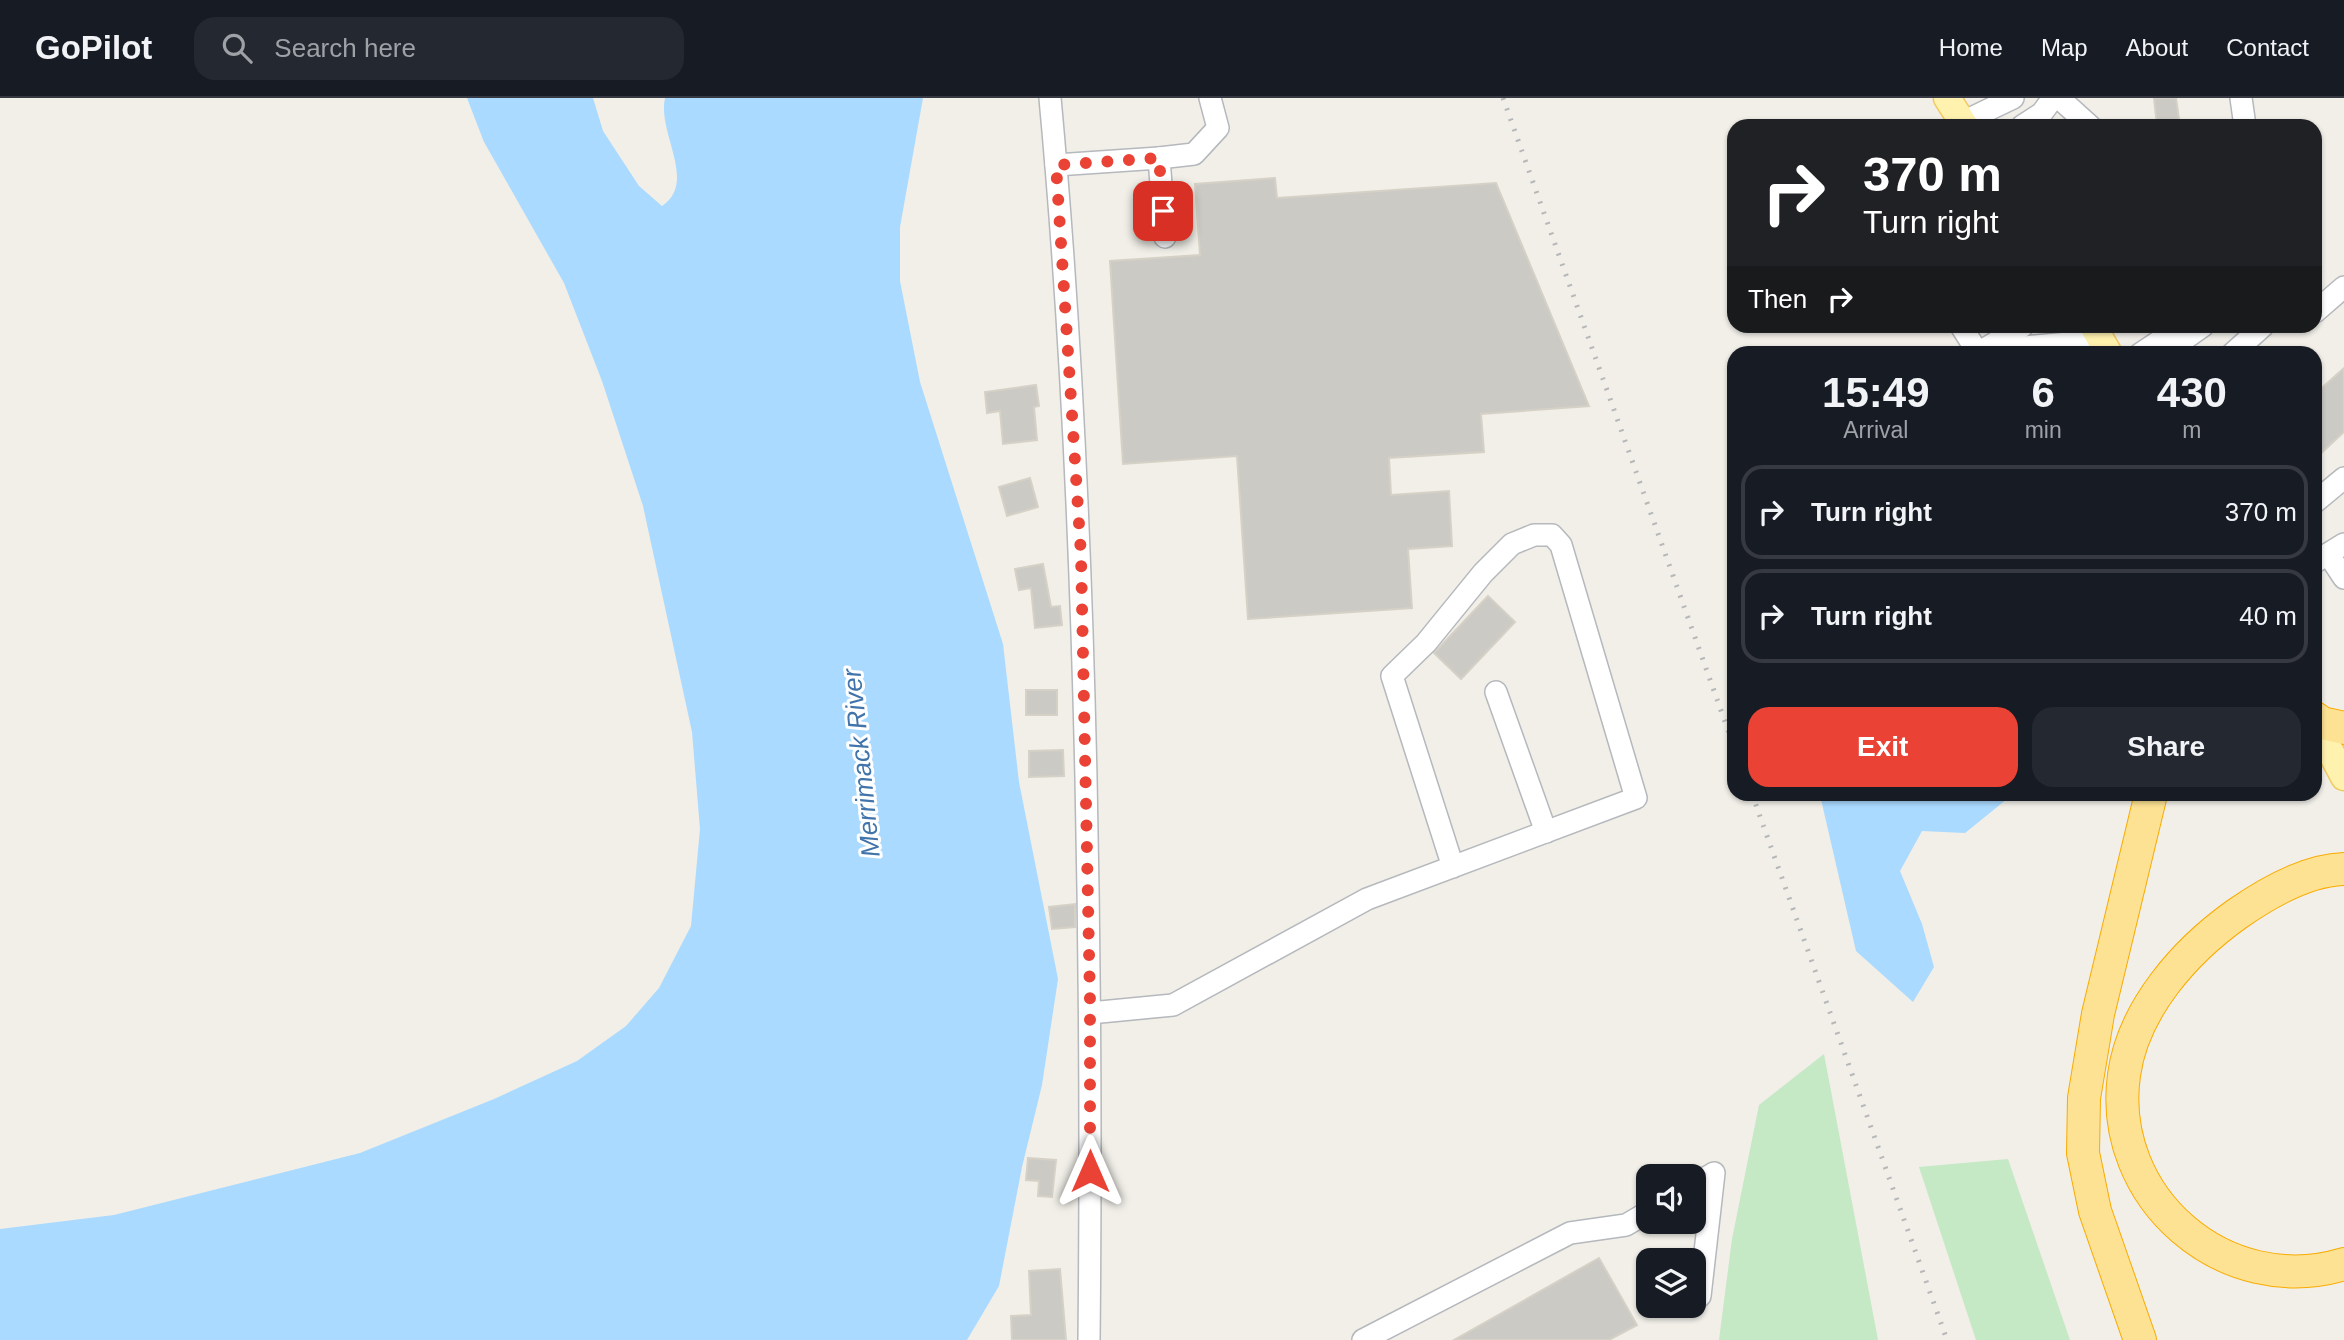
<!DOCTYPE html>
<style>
body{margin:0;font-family:Helvetica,sans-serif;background:#242831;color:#f1f3f6;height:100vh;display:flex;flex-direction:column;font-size:26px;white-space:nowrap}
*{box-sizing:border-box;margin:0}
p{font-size:23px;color:#9ea1a6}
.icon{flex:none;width:38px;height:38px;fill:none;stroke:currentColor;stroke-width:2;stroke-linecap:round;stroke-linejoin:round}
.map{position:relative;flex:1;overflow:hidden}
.sheet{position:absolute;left:1727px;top:248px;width:595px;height:455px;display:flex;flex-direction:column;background:#171b24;border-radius:21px;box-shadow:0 2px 5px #0004}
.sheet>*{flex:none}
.top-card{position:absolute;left:1727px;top:21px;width:595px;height:214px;border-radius:21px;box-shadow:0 2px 5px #0004;background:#202124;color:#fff;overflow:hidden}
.controls{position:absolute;left:1636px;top:1066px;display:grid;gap:14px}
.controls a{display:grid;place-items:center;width:70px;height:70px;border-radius:14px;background:#171b24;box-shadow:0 2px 5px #0004;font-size:35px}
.pin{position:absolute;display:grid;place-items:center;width:60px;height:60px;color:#fff;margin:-30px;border-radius:14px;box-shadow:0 4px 10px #0006}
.me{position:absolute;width:77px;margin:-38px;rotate:0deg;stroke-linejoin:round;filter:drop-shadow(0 0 5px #0008)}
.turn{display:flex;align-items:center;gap:24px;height:147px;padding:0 21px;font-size:32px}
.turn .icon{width:91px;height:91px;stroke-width:2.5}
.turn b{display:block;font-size:49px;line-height:60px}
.then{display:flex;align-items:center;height:66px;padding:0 21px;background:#0003;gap:14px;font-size:26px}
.eta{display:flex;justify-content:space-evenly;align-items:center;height:119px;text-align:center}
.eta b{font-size:42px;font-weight:700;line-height:49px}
.primary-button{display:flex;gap:14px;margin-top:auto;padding:14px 21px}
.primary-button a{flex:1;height:80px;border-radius:21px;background:#ea4335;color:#fff;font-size:28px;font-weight:700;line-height:80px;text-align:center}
.primary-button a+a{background:#242831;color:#f1f3f6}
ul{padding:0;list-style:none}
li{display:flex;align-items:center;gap:21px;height:94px;margin:0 14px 10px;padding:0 7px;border:4px solid #363941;border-radius:21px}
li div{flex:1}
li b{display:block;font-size:26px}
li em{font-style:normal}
header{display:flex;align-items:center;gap:42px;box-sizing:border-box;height:98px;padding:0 35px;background:#171b24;border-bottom:2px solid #363941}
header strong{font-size:33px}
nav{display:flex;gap:38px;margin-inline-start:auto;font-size:24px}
.search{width:490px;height:63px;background:#242831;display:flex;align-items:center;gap:18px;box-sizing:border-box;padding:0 24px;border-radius:21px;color:#9ea1a6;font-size:26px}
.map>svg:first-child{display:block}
.green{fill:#c5e8c5}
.water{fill:#aadaff}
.building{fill:#cccac5;stroke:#d6d1c6;stroke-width:2}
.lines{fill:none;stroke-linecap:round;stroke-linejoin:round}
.minor-casing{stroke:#b5b8bc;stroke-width:24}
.major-casing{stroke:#f2c960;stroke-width:29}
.highway-casing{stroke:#f9ab00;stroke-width:34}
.minor{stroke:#fff;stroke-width:21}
.major{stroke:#fff2af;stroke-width:26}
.highway{stroke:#fde293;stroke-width:32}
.rail{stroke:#b6b7b8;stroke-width:5;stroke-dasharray:2 9;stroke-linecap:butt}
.route{stroke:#ea4335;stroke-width:12;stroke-dasharray:0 21.6}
.labels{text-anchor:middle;stroke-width:6;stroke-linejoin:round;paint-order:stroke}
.water-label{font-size:26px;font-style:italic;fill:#4174aa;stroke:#fff}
</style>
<header>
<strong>GoPilot</strong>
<div class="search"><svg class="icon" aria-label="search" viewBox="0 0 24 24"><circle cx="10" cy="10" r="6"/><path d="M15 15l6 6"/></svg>Search here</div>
<nav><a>Home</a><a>Map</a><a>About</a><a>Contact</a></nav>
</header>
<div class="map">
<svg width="2344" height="1242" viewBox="0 0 2344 1242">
<rect width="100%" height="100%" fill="#f1efe8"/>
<g class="green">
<path d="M1824 956 1878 1242H1719L1732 1141 1759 1007Z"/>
<path d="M2008 1061 2070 1242H1976L1919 1069Z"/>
</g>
<g class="water">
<path d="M467 0H593L603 33 639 88 662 108C698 84 657 35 665 0H923L900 129V183L920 284 1003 546 1019 684 1058 881 1042 987 1022 1069 999 1188 967 1242H0V1131L114 1117 360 1055 494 1001 577 963 626 928 659 890 691 828 700 731 692 634 643 408 602 283 564 185 484 44Z"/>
<path d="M1820 697H2007V701L1965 735 1922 733 1900 773 1922 826 1934 869 1913 904 1856 853Z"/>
</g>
<g class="building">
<path d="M2154 0H2176L2180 28H2157Z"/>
<path d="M1275 80 1277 100 1496 85 1589 308 1481 316 1484 354 1389 360 1391 397 1449 393 1452 448 1408 451 1412 510 1248 521 1237 358 1123 366 1110 163 1200 157 1195 86Z"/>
<path d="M2344 270V334L2315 361V296Z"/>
<path d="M1036 287 1039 308 1034 309 1037 342 1003 346 1000 313 987 315 985 294Z"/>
<path d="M1030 380 1038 409 1007 418 999 389Z"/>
<path d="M1043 466 1051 509 1060 508 1062 527 1035 530 1031 490 1019 492 1015 471Z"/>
<path d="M1488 498 1515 524 1461 581 1434 555Z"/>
<rect x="1026" y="592" width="31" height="25"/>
<path d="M1063 652 1064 678 1029 679V653Z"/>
<path d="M1075 806V829L1052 831 1049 809Z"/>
<path d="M1028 1060 1056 1062 1052 1099 1038 1098 1039 1083 1026 1082Z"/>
<path d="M1599 1160 1637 1227 1609 1242H1454Z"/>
<path d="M1060 1171 1066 1242H1012L1011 1218 1031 1217 1029 1173Z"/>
</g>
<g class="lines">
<defs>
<g id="minor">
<path d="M1050 0C1071 226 1081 453 1086 680 1090 867 1091 1055 1089 1242"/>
<path d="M2059 0 2090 28"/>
<path d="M2241 0 2245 28"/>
<path d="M1963 24 2013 0"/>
<path d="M2022 28 2042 15 2053 0"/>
<path d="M1056 67 1159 60"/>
<path d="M1165 139 1159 60 1194 56 1218 30 1210 0"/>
<path d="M2315 214 2344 189"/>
<path d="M1961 228 1978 255 2023 228"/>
<path d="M2000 228 2014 250 2101 242"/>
<path d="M2172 250 2203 228"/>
<path d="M2140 256 2182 228"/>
<path d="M2232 256 2263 228"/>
<path d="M2315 404 2344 380"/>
<path d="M2328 456 2344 480"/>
<path d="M2315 464 2344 446"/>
<path d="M1496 594 1546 734"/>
<path d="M1090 915 1173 907 1367 801 1636 700 1561 447 1552 437H1534L1512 446 1483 475 1426 545 1392 578 1453 769"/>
<path d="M1694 1087 1714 1075 1700 1198"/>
<path d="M1363 1242 1570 1135 1626 1127 1648 1114"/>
</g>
<g id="major">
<path d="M1947 0 1965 28"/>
<path d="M2093 228 2109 256"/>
<path d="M2315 624 2344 679"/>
</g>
<g id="highway">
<path d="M2315 620 2322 625 2344 630"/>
<path d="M2344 771C2307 772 2267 795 2237 816 2185 853 2133 911 2124 977 2107 1100 2225 1202 2344 1166"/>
<path d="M2140 1242 2095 1113 2083 1055 2084 1000 2098 916 2151 696"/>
</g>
</defs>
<use href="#minor" class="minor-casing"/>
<use href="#major" class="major-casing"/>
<use href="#highway" class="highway-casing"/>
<use href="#minor" class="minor"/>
<use href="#major" class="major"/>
<use href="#highway" class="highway"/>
<g class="rail">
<path d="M1503 0 1734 649"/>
<path d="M1752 696 1947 1242"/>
</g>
</g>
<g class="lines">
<path class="route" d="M1090 1073V903L1081 457 1056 67 1159 60 1163 113"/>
</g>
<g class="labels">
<g class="water-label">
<text transform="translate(861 665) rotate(-96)" y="9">Merrimack River</text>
</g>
</g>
</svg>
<div class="controls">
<a><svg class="icon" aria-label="sound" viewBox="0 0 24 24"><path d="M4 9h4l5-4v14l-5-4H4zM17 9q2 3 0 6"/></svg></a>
<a><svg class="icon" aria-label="layers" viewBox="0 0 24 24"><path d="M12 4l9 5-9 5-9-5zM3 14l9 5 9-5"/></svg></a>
</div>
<div class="pin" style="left:1163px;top:113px;background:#d93025"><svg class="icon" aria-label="arrive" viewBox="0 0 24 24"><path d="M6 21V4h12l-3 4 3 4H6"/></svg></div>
<svg class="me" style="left:1090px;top:1073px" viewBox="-20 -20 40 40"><path d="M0-17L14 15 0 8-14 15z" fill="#ea4335" stroke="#fff" stroke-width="4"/></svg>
<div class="top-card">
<div class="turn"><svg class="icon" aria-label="right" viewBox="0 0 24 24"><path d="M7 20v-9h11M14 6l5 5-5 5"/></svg><div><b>370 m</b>Turn right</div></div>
<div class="then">Then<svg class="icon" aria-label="right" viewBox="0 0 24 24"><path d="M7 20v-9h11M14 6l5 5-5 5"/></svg></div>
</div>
<section class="sheet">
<div class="eta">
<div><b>15:49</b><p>Arrival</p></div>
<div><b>6</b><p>min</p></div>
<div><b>430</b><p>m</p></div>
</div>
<ul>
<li><svg class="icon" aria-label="right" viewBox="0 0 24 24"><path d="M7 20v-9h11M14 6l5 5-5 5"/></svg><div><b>Turn right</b></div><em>370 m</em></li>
<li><svg class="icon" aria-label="right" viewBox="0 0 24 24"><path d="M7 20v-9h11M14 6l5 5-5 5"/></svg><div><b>Turn right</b></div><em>40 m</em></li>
</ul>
<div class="primary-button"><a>Exit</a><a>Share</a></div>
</section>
</div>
